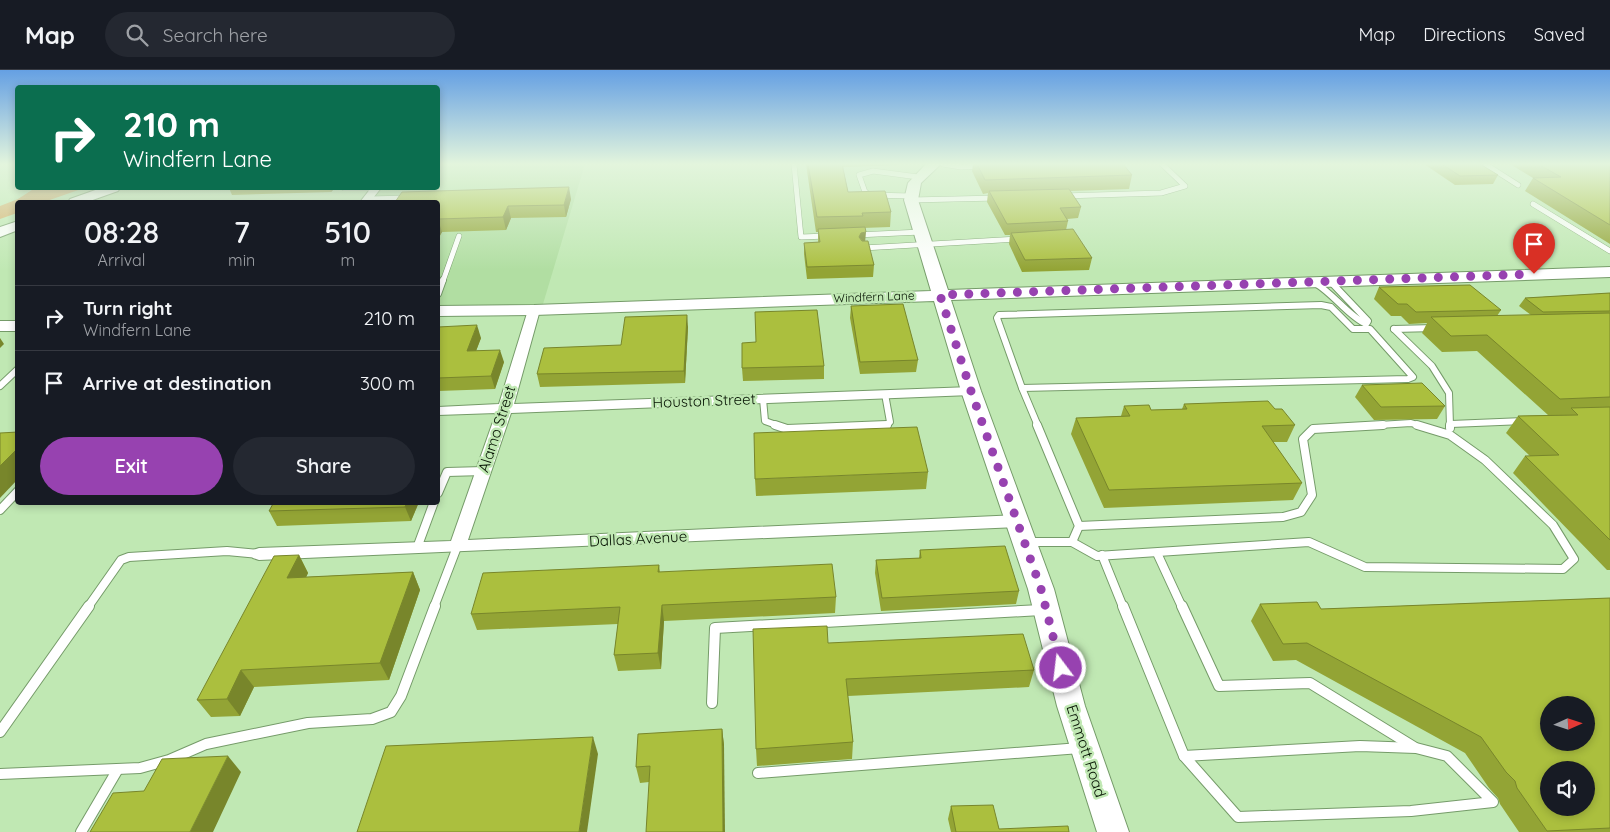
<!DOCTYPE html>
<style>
body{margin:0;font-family:Quicksand,sans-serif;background:#242831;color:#f1f3f6;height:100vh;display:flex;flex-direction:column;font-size:19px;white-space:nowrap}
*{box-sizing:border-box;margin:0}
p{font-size:16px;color:#9ea1a6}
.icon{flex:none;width:28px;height:28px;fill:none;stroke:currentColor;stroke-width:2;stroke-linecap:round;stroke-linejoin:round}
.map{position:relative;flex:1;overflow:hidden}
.sheet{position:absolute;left:15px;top:130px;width:425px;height:305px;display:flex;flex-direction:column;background:#171b24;border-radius:5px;box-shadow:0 2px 8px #0003}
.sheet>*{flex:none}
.banner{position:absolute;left:15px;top:15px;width:425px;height:105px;border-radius:5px;box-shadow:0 2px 8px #0003;background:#0b6e4f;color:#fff;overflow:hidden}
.needle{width:32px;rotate:87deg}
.buttons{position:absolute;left:1540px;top:626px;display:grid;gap:10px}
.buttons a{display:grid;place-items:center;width:55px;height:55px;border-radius:50%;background:#171b24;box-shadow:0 2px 8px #0003;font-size:25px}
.pin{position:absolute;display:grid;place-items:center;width:42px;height:42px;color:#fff;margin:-51px -21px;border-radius:50% 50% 50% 0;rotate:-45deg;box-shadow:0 0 5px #0007}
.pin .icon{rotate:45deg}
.me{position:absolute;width:55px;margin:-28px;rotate:345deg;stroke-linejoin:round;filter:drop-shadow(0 0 4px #0008)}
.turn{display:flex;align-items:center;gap:18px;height:105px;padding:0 25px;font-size:22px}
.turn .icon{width:65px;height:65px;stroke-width:2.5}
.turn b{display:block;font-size:35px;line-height:42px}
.eta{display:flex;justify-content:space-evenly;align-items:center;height:85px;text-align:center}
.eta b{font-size:30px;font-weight:600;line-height:35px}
.cta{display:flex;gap:10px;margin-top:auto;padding:10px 25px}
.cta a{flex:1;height:58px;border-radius:30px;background:#9742b0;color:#fff;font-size:20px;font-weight:600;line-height:58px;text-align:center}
.cta a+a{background:#242831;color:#f1f3f6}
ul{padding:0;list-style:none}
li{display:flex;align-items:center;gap:15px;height:65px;padding:0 25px;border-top:1px solid #363941}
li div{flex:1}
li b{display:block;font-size:19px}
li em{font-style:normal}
header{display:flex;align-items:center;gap:30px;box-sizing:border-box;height:70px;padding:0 25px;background:#171b24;border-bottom:1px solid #363941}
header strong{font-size:24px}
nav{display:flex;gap:28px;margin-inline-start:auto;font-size:18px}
.search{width:350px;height:45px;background:#242831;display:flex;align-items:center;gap:12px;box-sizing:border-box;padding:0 18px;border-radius:28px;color:#9ea1a6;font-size:19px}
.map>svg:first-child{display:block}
.built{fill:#b1dea2}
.green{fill:#d5a962}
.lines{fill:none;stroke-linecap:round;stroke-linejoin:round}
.lane-far3-casing{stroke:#759b69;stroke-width:6}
.lane-far2-casing{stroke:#759b69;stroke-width:8}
.lane-far1-casing{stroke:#759b69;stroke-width:10}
.lane-casing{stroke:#759b69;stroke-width:12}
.street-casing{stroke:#759b69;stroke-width:2}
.secondary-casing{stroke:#759b69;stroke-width:2}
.lane-far3{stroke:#fff;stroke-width:5}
.lane-far2{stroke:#fff;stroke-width:6}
.lane-far1{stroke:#fff;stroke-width:8}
.lane{stroke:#fff;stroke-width:10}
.street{fill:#fff;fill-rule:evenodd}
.secondary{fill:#fff;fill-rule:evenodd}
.wall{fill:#93a435}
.shaded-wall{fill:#78862b}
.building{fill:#abbf3e;stroke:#78862b;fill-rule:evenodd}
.route{stroke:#9742b0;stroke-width:9;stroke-dasharray:0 16.2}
.labels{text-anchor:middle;stroke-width:5;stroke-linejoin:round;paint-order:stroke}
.far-street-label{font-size:12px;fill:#041101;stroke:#c0e8b3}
.street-label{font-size:15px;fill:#041101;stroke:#c0e8b3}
</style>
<header>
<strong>Map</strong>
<div class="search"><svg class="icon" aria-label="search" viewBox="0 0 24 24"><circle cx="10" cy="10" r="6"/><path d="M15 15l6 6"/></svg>Search here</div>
<nav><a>Map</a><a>Directions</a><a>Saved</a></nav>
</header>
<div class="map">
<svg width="1610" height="762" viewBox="0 0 1610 762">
<rect width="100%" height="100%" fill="#c0e8b3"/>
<path class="built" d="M438 94H585L543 234 438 238V132H370L381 118H438Z"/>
<path class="green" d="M35 118H84L44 132H18L17 143 0 149V136L18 129Z"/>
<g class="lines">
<defs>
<g id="lane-far3">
<path d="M794 94 801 167 827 166"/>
<path d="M943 94 961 97 982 96"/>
<path d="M1485 94 1518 115"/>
<path d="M344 118H375"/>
<path d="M911 126 870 125 865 122 859 105 873 101 918 107"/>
<path d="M1063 126 1161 123 1185 116 1162 94"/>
<path d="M368 129 408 128"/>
<path d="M911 130 997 128"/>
<path d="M1533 134 1610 181"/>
<path d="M856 165 921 162"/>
<path d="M863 178 1020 169"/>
<path d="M443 211 459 166"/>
</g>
<g id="lane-far2">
<path d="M1315 213C1334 224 1348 246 1366 254L1368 251 1330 211"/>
<path d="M438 224 443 210"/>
<path d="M1321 235 1331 237 1353 259H1370L1413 307 1408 309 1022 318 997 248 999 245Z"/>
<path d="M1394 259 1435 258"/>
<path d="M1394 259 1432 296 1449 323 1450 356"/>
<path d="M0 316 18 299"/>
<path d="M1022 318 1038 356"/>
<path d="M763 329 765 351 779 356"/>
<path d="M1451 354 1524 351"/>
<path d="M863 356 887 355 890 352 885 324"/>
<path d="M1363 356 1411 353 1421 356"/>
</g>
<g id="lane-far1">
<path d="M775 355 787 359 887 355"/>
<path d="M1037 355 1079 456 1072 472"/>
<path d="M1450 355V358"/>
<path d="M438 423 447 402 484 401"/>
<path d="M0 440 18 421"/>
<path d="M1079 456 1283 447 1301 442 1312 425 1303 369 1313 359 1383 355"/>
<path d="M1027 472H1072L1097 486 1309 472 1365 497 1563 499 1574 489 1553 455 1485 390 1450 365 1417 355"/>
<path d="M417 478 434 432"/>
<path d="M1157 483 1182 537"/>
<path d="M1102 485 1123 537"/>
<path d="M88 537 121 490 129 487 227 481 259 484"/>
<path d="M434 537 457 477"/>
</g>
<g id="lane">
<path d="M1123 536 1184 686"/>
<path d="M1182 536 1219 616 1310 613 1414 677"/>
<path d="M712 633 715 558 1041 540"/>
<path d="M0 662 89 536"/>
<path d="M1360 676 1416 678 1447 686 1493 732 1411 741 1238 747 1184 686Z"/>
<path d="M758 703 1080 678"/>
<path d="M0 704 140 698 169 690 206 674 308 653 372 649 391 642 401 626 435 536"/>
<path d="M81 762 118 699"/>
</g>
<g id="street">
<path d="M371 118H381L370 132H360Z"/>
<path d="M534 236 540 240 514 334 971 317 978 321 971 325 511 343 468 470 1018 445 1024 447 1026 451 1024 455 1018 457 259 490 253 488 250 484 253 480 259 478 451 471 496 343 438 345V337L499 334 528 240Z"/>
</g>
<g id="secondary">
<path d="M926 94H941L921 113 918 130 948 220 1610 197V207L951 230 981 321 1054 519 1085 636 1129 762H1097L1057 636 1028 519 961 321 934 231 534 245 438 246V236L534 235 931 221 904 130 908 113Z"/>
<path d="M101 118H120L118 121 87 132H68L70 129Z"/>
<path d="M18 151V160L0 167V157Z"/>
<rect x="0" y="251" width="18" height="10"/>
</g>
</defs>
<use href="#lane-far3" class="lane-far3-casing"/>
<use href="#lane-far2" class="lane-far2-casing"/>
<use href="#lane-far1" class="lane-far1-casing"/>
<use href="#lane" class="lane-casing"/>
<use href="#street" class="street-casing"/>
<use href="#secondary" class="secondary-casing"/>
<use href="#lane-far3" class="lane-far3"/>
<use href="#lane-far2" class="lane-far2"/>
<use href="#lane-far1" class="lane-far1"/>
<use href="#lane" class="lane"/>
<use href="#street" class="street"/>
<use href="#secondary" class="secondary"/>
</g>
<g class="wall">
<path d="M806 94H901L899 95 843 97 848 122 891 142 890 157 862 158 865 171 874 195 873 207 807 209 804 184V173L818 172V162H816Z"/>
<path d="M973 94H1123L1132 105 1129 119 1070 121 1081 137 1078 148 1067 149 1068 151 1066 160 1092 188 1089 200 1022 202 1009 174 1010 165H1005L987 132 988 123 983 124 972 101Z"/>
<path d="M1424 94H1480L1498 105 1493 114 1455 115Z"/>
<path d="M1510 94H1610V174L1525 121 1533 108Z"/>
<path d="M229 118H335L331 122 232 125Z"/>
<path d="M571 129 566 147 511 148 506 160 442 162 438 169V132Z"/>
<path d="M1379 217 1501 240 1497 246 1531 245 1519 236 1525 228 1610 223V500H1607L1513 403 1525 386H1530L1506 363 1518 346 1548 345 1477 281 1442 282 1422 263 1427 253 1409 254 1401 246H1391L1374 229Z"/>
<path d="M851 236 918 290 916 302 860 304 850 248Z"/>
<path d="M438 257 481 268 476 281 504 292 495 319 438 321Z"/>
<path d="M688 257 685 313 540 317 537 304Z"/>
<path d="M756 272 824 296V309L743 311 742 298Z"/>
<path d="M1362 315 1445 336 1437 349 1374 350 1355 327Z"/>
<path d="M1184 334 1275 339 1295 355 1287 372H1273L1302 413 1293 430 1104 438 1071 364 1076 348 1121 346 1124 336 1151 340 1182 339Z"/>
<path d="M928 402 926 419 756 426 755 409Z"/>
<path d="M419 432 411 451 277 456 269 441Z"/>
<path d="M920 480 1019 521 1016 534 881 541 875 503 876 490 919 488Z"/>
<path d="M299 485 308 503 306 507 413 502 420 520 389 610 254 617 240 646 211 647 197 630Z"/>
<path d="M659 495 660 502 836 527 835 543 664 551 661 599 618 601 614 585 618 554 477 560 471 544Z"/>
<path d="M1610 528V762H1519L1500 734 1498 728 1489 718 1465 683 1296 590 1273 591 1251 551 1260 534 1321 539Z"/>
<path d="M828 573 1034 600 1029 617 848 626 853 672 852 689 757 696 756 679Z"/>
<path d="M722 659 724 675 649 712 640 713 636 697Z"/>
<path d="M951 736 999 759 1069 762H951L948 749Z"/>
</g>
<g class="shaded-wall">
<path d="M569 117 571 129 566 147 564 135Z"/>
<path d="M330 118H335L331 122Z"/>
<path d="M508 136 511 148 506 160 503 147Z"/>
<path d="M438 149 442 162 438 169Z"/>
<path d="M866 162 865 173 859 167 861 163Z"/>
<path d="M687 245 688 257 685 313 684 301Z"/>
<path d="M477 255 481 268 471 294 467 281Z"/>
<path d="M0 268 4 274 0 278Z"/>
<path d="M500 280 504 292 495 319 491 306Z"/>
<path d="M438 360 440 368 438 374Z"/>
<path d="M18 378V409L0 428V396Z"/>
<path d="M407 432H419L411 451 405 437Z"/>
<path d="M299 485 308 503 298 525 287 508Z"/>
<path d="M413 502 420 520 389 610 380 593Z"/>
<path d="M662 535 664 551 661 599 658 583Z"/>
<path d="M241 600 254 617 240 646 227 629Z"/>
<path d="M722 659 724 675 725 762H723Z"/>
<path d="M593 667 598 684 587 762H579Z"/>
<path d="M228 686 241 702 213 762H190Z"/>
</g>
<g class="building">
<path d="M808 94H842L848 122 885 121 891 142 862 143 863 146 817 147Z"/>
<path d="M977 94H1123L1132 105 985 110Z"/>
<path d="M1442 94H1480L1498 105 1460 106Z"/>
<path d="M1538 94H1610V155L1533 108 1561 107Z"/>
<path d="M569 117 564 135 508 136 503 147 438 149V150V132H395L402 122Z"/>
<path d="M1069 119 1081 137 1060 138 1068 151 1007 154 989 121Z"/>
<path d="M865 157 866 162 861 163 859 167 862 171H868L874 195 807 197 804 173 820 172 818 159Z"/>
<path d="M1073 159 1092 188 1025 190 1011 163Z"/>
<path d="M1470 215 1501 240 1416 242 1407 234H1398L1379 217Z"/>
<path d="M1610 223V241L1543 242 1525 228Z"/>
<path d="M903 234 918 290 860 292 851 236Z"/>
<path d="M817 240 824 296 742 298V273L756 272 755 242Z"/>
<path d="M1610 243V327L1560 329 1487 265 1451 266 1431 247Z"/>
<path d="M687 245 684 301 537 304 544 278 621 275 625 247Z"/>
<path d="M477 255 467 281 500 280 491 306 438 308V257Z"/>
<path d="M1422 313 1445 336 1381 337 1362 315Z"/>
<path d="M1268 331 1275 339H1282L1295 355 1262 356 1302 413 1109 420 1076 348 1130 346 1124 336 1149 335 1151 340 1187 339 1184 334Z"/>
<path d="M1610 337V470L1525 386 1559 385 1518 346 1578 345 1571 338Z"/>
<path d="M917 357 928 402 755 409 754 363Z"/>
<path d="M18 362V378L0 396V363Z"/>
<path d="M274 432H407L405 437 269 441Z"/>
<path d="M1005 476 1019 521 882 528 876 490 921 488 920 480Z"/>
<path d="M299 485 287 508 413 502 380 593 241 600 227 629 197 630 274 486Z"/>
<path d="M832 494 836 527 662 535 658 583 614 585 620 537 471 544 483 503 659 495 658 502Z"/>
<path d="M1610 528V758L1547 761 1517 718 1515 711 1506 702 1481 667 1307 573 1283 574 1260 534 1317 532 1321 539ZM1549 635H1586V672H1549ZM1549 700H1586V738H1549Z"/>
<path d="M827 556 828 573 1023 564 1034 600 846 609 853 672 756 679 753 559Z"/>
<path d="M722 659 723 762H646L650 696 636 697 638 664Z"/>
<path d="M593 667 579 762H357L386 676Z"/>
<path d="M228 686 190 762H90L113 723 144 721 162 689Z"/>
<path d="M993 735 999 759 1068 756 1069 762H956L951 736Z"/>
</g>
<linearGradient id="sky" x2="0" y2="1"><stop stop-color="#65a0e3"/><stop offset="0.47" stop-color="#e3f5dd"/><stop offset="1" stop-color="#e3f5dd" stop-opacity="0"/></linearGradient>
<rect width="1610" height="200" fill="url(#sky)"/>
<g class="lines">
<path class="route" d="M1061 598 1041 519 971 321 940 225 1534 204"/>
</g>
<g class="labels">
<g class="far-street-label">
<text transform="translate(874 227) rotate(-2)" y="4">Windfern Lane</text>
</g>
<g class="street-label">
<text transform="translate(704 331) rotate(-2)" y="5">Houston Street</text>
<text transform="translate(497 359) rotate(-72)" y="5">Alamo Street</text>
<text transform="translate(638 469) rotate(-3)" y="5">Dallas Avenue</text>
<text transform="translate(1086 681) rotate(72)" y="5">Emmott Road</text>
</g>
</g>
</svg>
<div class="buttons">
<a><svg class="needle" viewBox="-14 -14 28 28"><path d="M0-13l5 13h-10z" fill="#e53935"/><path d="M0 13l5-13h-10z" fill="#9ea1a6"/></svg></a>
<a><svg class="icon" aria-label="sound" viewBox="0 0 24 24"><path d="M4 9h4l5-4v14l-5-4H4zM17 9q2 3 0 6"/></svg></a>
</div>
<div class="pin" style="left:1534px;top:204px;background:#d93025"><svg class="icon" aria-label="arrive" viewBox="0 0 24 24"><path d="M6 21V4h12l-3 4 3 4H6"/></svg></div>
<svg class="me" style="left:1061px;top:598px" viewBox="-20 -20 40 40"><circle r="17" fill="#9742b0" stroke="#fff" stroke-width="3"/><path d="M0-11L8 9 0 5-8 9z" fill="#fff"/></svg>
<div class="banner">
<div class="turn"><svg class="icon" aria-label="right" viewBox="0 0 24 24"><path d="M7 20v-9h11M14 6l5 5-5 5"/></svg><div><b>210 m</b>Windfern Lane</div></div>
</div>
<section class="sheet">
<div class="eta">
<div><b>08:28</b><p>Arrival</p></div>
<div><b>7</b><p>min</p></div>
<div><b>510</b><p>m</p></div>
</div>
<ul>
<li><svg class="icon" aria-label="right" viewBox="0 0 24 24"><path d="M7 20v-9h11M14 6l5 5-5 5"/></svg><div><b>Turn right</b><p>Windfern Lane</p></div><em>210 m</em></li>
<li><svg class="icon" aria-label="arrive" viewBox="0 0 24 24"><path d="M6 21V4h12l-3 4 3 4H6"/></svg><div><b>Arrive at destination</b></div><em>300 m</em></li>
</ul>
<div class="cta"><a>Exit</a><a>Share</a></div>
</section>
</div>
